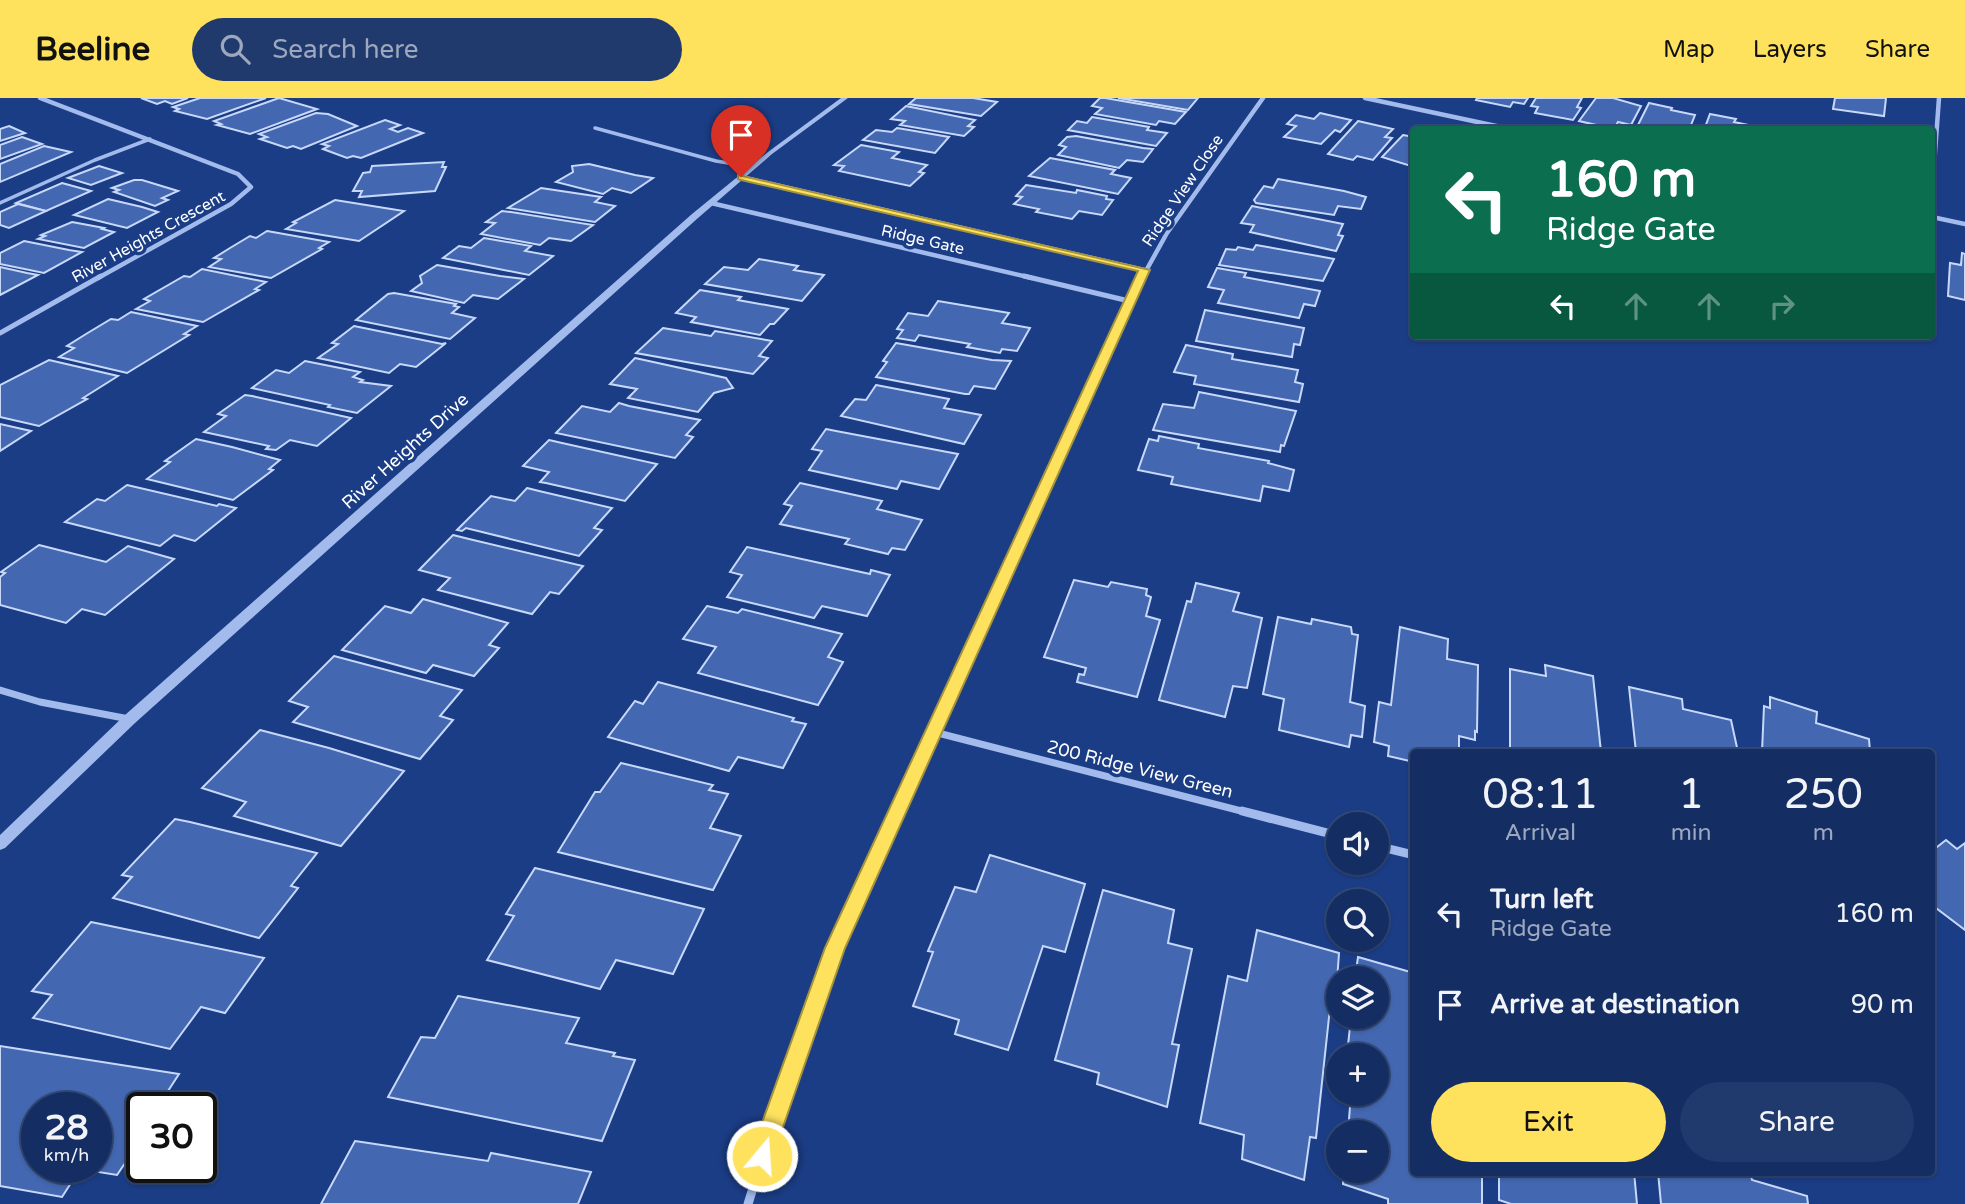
<!DOCTYPE html>
<meta charset="utf-8">
<style>
body{margin:0;font-family:"Varela Round",sans-serif;background:#213a6d;color:#f1f3f6;height:100vh;display:flex;flex-direction:column;font-size:26px;white-space:nowrap}
*{box-sizing:border-box;margin:0}
p{font-size:23px;color:#9da8bf}
.icon{flex:none;width:38px;height:38px;fill:none;stroke:currentColor;stroke-width:2;stroke-linecap:round;stroke-linejoin:round}
.map{position:relative;flex:1;overflow:hidden}
.panel{position:absolute;left:1410px;top:651px;width:525px;height:427px;display:flex;flex-direction:column;background:#142e64;border-radius:7px;box-shadow:0 2px 5px #0004,0 0 0 2px #334a78}
.panel>*{flex:none}
.banner{position:absolute;left:1410px;top:28px;width:525px;height:214px;border-radius:7px;box-shadow:0 2px 5px #0004,0 0 0 2px #334a78;background:#0b6e4f;color:#fff;overflow:hidden}
.buttons{position:absolute;left:1326px;top:714px;display:grid;gap:14px}
.buttons a{display:grid;place-items:center;width:63px;height:63px;border-radius:50%;background:#142e64;box-shadow:0 2px 5px #0004,0 0 0 2px #334a78;font-size:35px}
.speed{position:absolute;left:21px;top:994px;display:flex;gap:14px;font-size:35px;font-weight:700;text-align:center}
.speed>*{display:grid;place-content:center;width:91px;height:91px;border-radius:50%;background:#142e64;box-shadow:0 2px 5px #0004,0 0 0 2px #334a78;line-height:1}
.speed small{font-size:18px;font-weight:400}
.speed .limit{border:4px solid #111;border-radius:10px;background:#fff;color:#111}
.pin{position:absolute;display:grid;place-items:center;width:60px;height:60px;color:#fff;margin:-72px -30px;border-radius:50% 50% 50% 0;rotate:-45deg;box-shadow:0 0 7px #0007}
.pin .icon{rotate:45deg}
.me{position:absolute;width:77px;margin:-38px;rotate:18deg;stroke-linejoin:round;filter:drop-shadow(0 0 5px #0008)}
.turn{display:flex;align-items:center;gap:24px;height:147px;padding:0 21px;font-size:32px}
.turn .icon{width:91px;height:91px;stroke-width:2.5}
.turn b{display:block;font-size:49px;line-height:60px}
.lanes{display:flex;align-items:center;height:66px;padding:0 21px;background:#0003;justify-content:center;gap:35px;direction:ltr}
.lanes .off{opacity:.35}
.eta{display:flex;justify-content:space-evenly;align-items:center;height:119px;text-align:center}
.eta b{font-size:42px;font-weight:600;line-height:49px}
.action{display:flex;gap:14px;margin-top:auto;padding:14px 21px}
.action a{flex:1;height:80px;border-radius:42px;background:#fee25e;color:#111;font-size:28px;font-weight:600;line-height:80px;text-align:center}
.action a+a{background:#213a6d;color:#f1f3f6}
ul{padding:0;list-style:none}
li{display:flex;align-items:center;gap:21px;height:91px;padding:0 21px}
li div{flex:1}
li b{display:block;font-size:26px}
li em{font-style:normal}
header{display:flex;align-items:center;gap:42px;box-sizing:border-box;height:98px;padding:0 35px;background:#fee25e;color:#111}
header strong{font-size:33px}
nav{display:flex;gap:38px;margin-inline-start:auto;font-size:24px}
.search{width:490px;height:63px;background:#213a6d;display:flex;align-items:center;gap:18px;box-sizing:border-box;padding:0 24px;border-radius:38px;color:#9da8bf;font-size:26px}
.map>svg:first-child{display:block}
.building{fill:#4367b0;stroke:#c7d8f9;stroke-width:2;fill-rule:evenodd}
.lines{fill:none;stroke-linecap:round;stroke-linejoin:round}
.service{stroke:#a2bbec;stroke-width:3.5}
.minor-far3{stroke:#a2bbec;stroke-width:4.5}
.minor-far2{stroke:#a2bbec;stroke-width:5}
.minor-far1{stroke:#a2bbec;stroke-width:7}
.minor{stroke:#a2bbec;stroke-width:9}
.tertiary{fill:#a2bbec;fill-rule:evenodd}
.route{fill:#fee25e;stroke:#a5933d;stroke-width:2}
.labels{text-anchor:middle;stroke-width:7;stroke-linejoin:round;paint-order:stroke}
.far-street-label{font-size:16px;fill:#fff;stroke:#1b3d86}
.street-label{font-size:18px;fill:#fff;stroke:#1b3d86}
</style>
<header>
<strong>Beeline</strong>
<div class="search"><svg class="icon" aria-label="search" viewBox="0 0 24 24"><circle cx="10" cy="10" r="6"/><path d="M15 15l6 6"/></svg>Search here</div>
<nav><a>Map</a><a>Layers</a><a>Share</a></nav>
</header>
<div class="map">
<svg width="1965" height="1106" viewBox="0 0 1965 1106">
<rect width="100%" height="100%" fill="#1b3d86"/>
<g class="building">
<path d="M141 0H188L172 6 165 3 157 6Z"/>
<path d="M200 0H266L207 21 175 13 179 11 173 9Z"/>
<path d="M279 0 317 11 250 36 217 27 221 26 214 23Z"/>
<path d="M916 0H973L997 4 981 18 909 6Z"/>
<path d="M1100 0H1105L1186 14 1175 26 1159 23 1156 27 1095 16 1102 10 1092 8Z"/>
<path d="M1118 0H1198L1188 12Z"/>
<path d="M1477 0H1528L1524 6 1513 4 1510 9 1476 2Z"/>
<path d="M1536 0H1582L1577 9 1581 10 1573 22 1535 15 1538 9 1531 8Z"/>
<path d="M1596 0H1613L1641 8 1631 27 1618 24 1614 31 1579 23Z"/>
<path d="M1835 0H1886L1884 18 1833 11Z"/>
<path d="M1649 5 1672 10 1671 12 1695 17 1689 32H1650L1638 27Z"/>
<path d="M906 8 975 22 968 28 974 29 964 38 900 27 905 23 891 21Z"/>
<path d="M316 15 328 16 357 28 301 51 293 48 287 50 260 41 267 39 259 36Z"/>
<path d="M1320 15 1351 22 1340 34 1335 32 1321 46 1284 39 1296 28 1287 26 1296 17 1314 21Z"/>
<path d="M1710 16 1736 21 1734 24 1753 28 1751 32H1704Z"/>
<path d="M1092 19 1149 29 1147 32 1167 35 1156 48 1068 32 1077 23 1087 25Z"/>
<path d="M385 22 400 27 390 31 398 34 408 30 423 35 361 60 353 58 347 60 323 51 329 48 322 46Z"/>
<path d="M1358 23 1393 31 1385 39 1392 40 1373 62 1357 58 1353 62 1328 56Z"/>
<path d="M9 28 25 35 0 43V31Z"/>
<path d="M897 30 909 32 949 39 935 55 863 42 876 32 892 34Z"/>
<path d="M1403 37 1414 39V69L1382 59Z"/>
<path d="M1076 38 1143 50 1153 51 1143 64 1127 62 1119 70 1058 57 1066 49 1059 47 1067 39Z"/>
<path d="M22 39 42 46 0 61V47Z"/>
<path d="M861 47 899 54 892 60 927 67 919 74 924 75 910 88 839 73 844 68 834 67Z"/>
<path d="M44 48 71 54 0 84V66Z"/>
<path d="M1050 60 1115 72 1111 76 1131 80 1118 96 1029 78Z"/>
<path d="M444 64 442 69H446L435 93 359 99 362 93H353L363 75 370 74 372 68Z"/>
<path d="M589 66 635 77 653 80 631 95 612 90 603 96 556 84 573 74 572 68Z"/>
<path d="M99 68 122 75 91 87 68 80Z"/>
<path d="M1278 81 1344 93 1366 99 1361 111 1338 108 1334 117 1256 105 1254 102 1264 88 1273 90Z"/>
<path d="M134 82H142L178 93 162 100 168 102 155 108 114 94 119 92 112 90Z"/>
<path d="M62 85 91 93 46 113 16 105Z"/>
<path d="M1026 87 1076 95 1077 92 1107 98 1106 101 1113 102 1102 117 1079 113 1072 121 1036 114 1039 111 1014 106 1022 99 1016 98Z"/>
<path d="M541 90 601 99 595 104 615 108 595 124 508 110Z"/>
<path d="M108 101 142 109 158 114 127 130 74 117Z"/>
<path d="M335 102 391 111 404 113 359 143 286 131 296 125 293 124Z"/>
<path d="M18 106 46 113 9 130 0 127V114Z"/>
<path d="M1252 108 1343 126 1338 137 1343 138 1336 153 1250 134 1254 127 1241 125Z"/>
<path d="M502 113 511 114 593 127 571 143 549 140 540 147 481 136 495 125 486 124Z"/>
<path d="M72 124 104 130 102 131 114 134 84 150 38 141 45 138 41 137Z"/>
<path d="M267 133 329 144 319 150 322 151 271 180 209 169 221 161 214 160 230 150 250 138 256 140Z"/>
<path d="M484 140 531 148 525 153 553 158 529 177 443 160 459 148 471 150Z"/>
<path d="M24 143 69 152 82 154 44 175 0 166V155Z"/>
<path d="M1256 147 1318 158 1334 161 1323 183 1219 167 1226 151 1236 152 1238 149 1253 152Z"/>
<path d="M1962 155 1965 156V202L1948 198 1950 165 1961 167Z"/>
<path d="M759 161 798 168 794 172 824 177 802 203 705 186 724 169 748 172Z"/>
<path d="M437 167 500 178 524 181 498 201 473 197 464 205 411 193 422 185 420 178Z"/>
<path d="M0 169 27 175 38 177 0 197Z"/>
<path d="M1217 170 1246 175 1244 179 1320 193 1315 208 1304 206 1299 220 1224 206 1218 205 1224 192 1208 189Z"/>
<path d="M202 171 266 184 255 191 259 192 203 224 136 211 150 203 144 201 184 178 190 179Z"/>
<path d="M700 192 741 199 738 202 788 211 774 226H770L760 237 691 224 696 219 676 215Z"/>
<path d="M394 195 456 206 454 208 459 209 452 215 475 220 450 241 356 222 388 196Z"/>
<path d="M938 203 1009 215 1002 225 1030 230 1017 253 1002 251 1000 255 967 249 970 246 919 237 915 243 897 240 903 232 897 231 908 215 928 218Z"/>
<path d="M1205 212 1304 230 1300 247 1294 246 1292 259 1196 243Z"/>
<path d="M131 214 197 228 184 236 189 237 127 275 59 259 74 250 67 248 86 236 111 221 118 222Z"/>
<path d="M354 228 442 246 446 245 416 269 400 266 389 275 318 260 338 246 332 245Z"/>
<path d="M663 230 711 238 715 233 772 243 759 258 768 260 753 276 636 255Z"/>
<path d="M896 245 992 262 1011 263 995 291 974 288 969 296H965L876 279 887 264 883 263Z"/>
<path d="M1186 247 1233 256 1232 261 1298 272 1295 284 1303 286 1299 304 1194 286 1196 278 1174 274Z"/>
<path d="M635 260 726 280 733 290 714 295 698 314 628 300 637 291 610 286Z"/>
<path d="M49 262 118 278 83 300 87 301 39 328 0 319V287Z"/>
<path d="M305 263 360 274 353 279 363 282 360 284 391 288 357 315 328 309 330 307 252 290 276 272 289 275Z"/>
<path d="M876 287 949 301 944 310 981 317 964 346 841 318 855 301 866 302Z"/>
<path d="M1199 294 1296 313 1284 348 1281 347 1280 354 1153 332 1163 306 1194 310Z"/>
<path d="M245 297 252 298 351 320 317 348 290 342 276 352 266 351 269 348 204 334 226 318 218 316Z"/>
<path d="M619 305 629 308 700 322 686 337 693 339 675 360 556 335 582 308 610 314Z"/>
<path d="M0 326 31 333 0 353Z"/>
<path d="M826 331 836 333 958 356 939 391 901 383 897 391 809 372 822 353 812 351Z"/>
<path d="M1159 338 1199 346 1198 350 1269 363 1268 365 1294 372 1289 393 1263 388 1260 403 1171 386 1173 379 1138 372 1149 341 1158 343Z"/>
<path d="M196 341 232 349 280 362 269 371 273 372 233 402 147 381 170 364 165 363Z"/>
<path d="M549 342 562 345 657 366 625 403 546 385 540 384 549 374 523 368Z"/>
<path d="M800 385 882 403 877 411 922 422 905 452 892 450 888 456 845 446 849 441 780 426 792 408 784 406Z"/>
<path d="M127 387 217 408 219 406 236 410 195 443 174 437 160 448 65 424 97 401 105 403Z"/>
<path d="M527 390 539 393 612 410 594 430 602 432 579 458 466 430 462 433 457 432 491 398 515 403Z"/>
<path d="M453 437 469 441 583 468 559 496 550 494 532 516 438 492 450 480 419 472Z"/>
<path d="M39 447 106 464 128 448 174 461 105 517 82 511 66 525 0 507V479L5 475 1 474Z"/>
<path d="M747 449 870 476 871 472 890 477 867 518 822 508 814 520 727 499 742 477 730 474Z"/>
<path d="M1074 482 1108 489 1111 484 1147 491 1146 497 1151 499 1146 518 1160 522 1137 599 1077 584 1079 576 1084 577 1086 570 1044 559Z"/>
<path d="M1196 485 1239 495 1233 513 1262 520 1247 590 1233 588 1225 619 1159 602 1187 503 1191 504Z"/>
<path d="M423 501 508 525 489 547 499 550 474 578 433 567 426 575 342 552 385 508 411 515Z"/>
<path d="M707 508 738 515 742 511 842 536 828 559 843 564 818 607 698 575 716 549 683 541Z"/>
<path d="M1278 519 1311 526 1312 521 1351 529 1352 536 1358 537 1350 604 1365 608 1362 639 1351 637 1349 649 1279 632 1284 601 1263 596Z"/>
<path d="M1400 529 1448 541 1447 561 1478 567 1477 634 1475 633V642L1459 638V654H1414V664L1388 658 1389 648 1374 644 1379 604 1391 607Z"/>
<path d="M334 558 462 592 440 618 453 622 420 661 293 624 308 609 289 603Z"/>
<path d="M1545 567 1593 578 1601 654H1510V571L1546 578Z"/>
<path d="M658 584 794 620 792 623 806 626 783 670 738 659 729 673 608 639 635 603 643 606Z"/>
<path d="M1629 589 1682 601 1683 611 1731 622 1738 654H1636Z"/>
<path d="M1770 599 1817 614 1816 625 1869 641 1870 654H1762L1764 608 1770 610Z"/>
<path d="M260 632 329 650 404 673 341 748 234 718 246 704 202 690Z"/>
<path d="M621 665 713 687 709 692 728 696 710 730 741 738 713 792 558 754 595 694H600Z"/>
<path d="M175 721 190 724 317 755 291 788 298 790 259 840 113 800 132 779 122 777Z"/>
<path d="M1946 742 1957 751 1965 745V832L1932 807V753Z"/>
<path d="M990 757 1085 786 1065 854 1043 848 1008 952 955 936 959 922 913 908 933 854 928 853 955 789 976 794Z"/>
<path d="M535 770 704 811 673 876 616 862 600 891 487 862 514 818 506 816Z"/>
<path d="M1103 792 1174 812 1168 845 1192 851 1172 946 1179 947 1167 1009 1097 986 1099 975 1055 962Z"/>
<path d="M91 824 264 860 225 915 201 909 170 951 33 920 52 897 32 893Z"/>
<path d="M1257 832 1339 855 1337 883 1333 882 1316 1040 1310 1039 1304 1082 1242 1061 1244 1037 1200 1025 1228 878 1247 883Z"/>
<path d="M1358 859 1414 875V1074H1482V1106H1388V1101L1343 1086 1344 1073H1377V1034H1348L1351 996H1377V957H1347L1351 919H1377V880H1355Z"/>
<path d="M458 898 579 920 566 945 615 955 613 958 635 962 602 1043 388 999 421 939 435 940Z"/>
<path d="M0 948 19 951 179 976 159 1007 161 1010H142V1040L117 1077 80 1071 62 1099 0 1088ZM37 1010H96V1069H37Z"/>
<path d="M355 1043 488 1063 491 1055 591 1074 578 1106H321Z"/>
<path d="M1499 1074H1634L1637 1106H1511L1499 1102Z"/>
<path d="M1658 1074H1750L1752 1082 1807 1098 1808 1106H1661Z"/>
</g>
<g class="lines">
<g class="service">
<path d="M595 30 716 63 753 69"/>
<path d="M0 105 95 62 150 41"/>
</g>
<g class="minor-far3">
<path d="M40 0 238 76 251 89 231 106 98 180"/>
<path d="M1365 0 1515 32"/>
<path d="M741 79 1144 172"/>
<path d="M1932 95 1939 0"/>
<path d="M711 105 1032 180"/>
<path d="M1932 119 1965 126"/>
<path d="M1142 180 1167 135 1263 0"/>
</g>
<g class="minor-far2">
<path d="M1024 178 1129 203"/>
<path d="M0 235 101 178"/>
<path d="M1034 413 1143 178"/>
</g>
<g class="minor-far1">
<path d="M0 592 40 604 129 621"/>
<path d="M934 634 1249 715"/>
<path d="M896 715 1034 411"/>
</g>
<g class="minor">
<path d="M1242 713 1339 738"/>
<path d="M1377 748 1414 757"/>
<path d="M748 1106 785 987 835 850 897 713"/>
</g>
<path class="tertiary" d="M841 0H848L772 56 698 120 135 625 5 750 0 752V737L125 617 692 116 768 54Z"/>
</g>
<path class="route" d="M738 77 1150 172 845 850 773 1058 770 1066 762 1069 754 1066 750 1058 825 850 1138 173 741 82 738 81Z"/>
<g class="labels">
<g class="far-street-label">
<text transform="translate(1182 92) rotate(-56)" y="6">Ridge View Close</text>
<text transform="translate(148 138) rotate(-29)" y="6">River Heights Crescent</text>
<text transform="translate(923 141) rotate(13)" y="6">Ridge Gate</text>
</g>
<g class="street-label">
<text transform="translate(405 353) rotate(-42)" y="6">River Heights Drive</text>
<text transform="translate(1140 671) rotate(14)" y="6">200 Ridge View Green</text>
</g>
</g>
</svg>
<div class="buttons">
<a><svg class="icon" aria-label="sound" viewBox="0 0 24 24"><path d="M4 9h4l5-4v14l-5-4H4zM17 9q2 3 0 6"/></svg></a>
<a><svg class="icon" aria-label="search" viewBox="0 0 24 24"><circle cx="10" cy="10" r="6"/><path d="M15 15l6 6"/></svg></a>
<a><svg class="icon" aria-label="layers" viewBox="0 0 24 24"><path d="M12 4l9 5-9 5-9-5zM3 14l9 5 9-5"/></svg></a>
<a>+</a>
<a>−</a>
</div>
<div class="speed"><div>28<small>km/h</small></div><div class="limit">30</div></div>
<div class="pin" style="left:741px;top:79px;background:#d93025"><svg class="icon" aria-label="arrive" viewBox="0 0 24 24"><path d="M6 21V4h12l-3 4 3 4H6"/></svg></div>
<svg class="me" style="left:762px;top:1058px" viewBox="-20 -20 40 40"><circle r="17" fill="#fee25e" stroke="#fff" stroke-width="3"/><path d="M0-11L8 9 0 5-8 9z" fill="#fff"/></svg>
<div class="banner">
<div class="turn"><svg class="icon" aria-label="left" viewBox="0 0 24 24"><path d="M17 20v-9H6M10 6l-5 5 5 5"/></svg><div><b>160 m</b>Ridge Gate</div></div>
<div class="lanes"><svg class="icon" aria-label="left" viewBox="0 0 24 24"><path d="M17 20v-9H6M10 6l-5 5 5 5"/></svg><svg class="icon off" aria-label="ahead" viewBox="0 0 24 24"><path d="M12 20V5M6 11l6-6 6 6"/></svg><svg class="icon off" aria-label="ahead" viewBox="0 0 24 24"><path d="M12 20V5M6 11l6-6 6 6"/></svg><svg class="icon off" aria-label="right" viewBox="0 0 24 24"><path d="M7 20v-9h11M14 6l5 5-5 5"/></svg></div>
</div>
<section class="panel">
<div class="eta">
<div><b>08:11</b><p>Arrival</p></div>
<div><b>1</b><p>min</p></div>
<div><b>250</b><p>m</p></div>
</div>
<ul>
<li><svg class="icon" aria-label="left" viewBox="0 0 24 24"><path d="M17 20v-9H6M10 6l-5 5 5 5"/></svg><div><b>Turn left</b><p>Ridge Gate</p></div><em>160 m</em></li>
<li><svg class="icon" aria-label="arrive" viewBox="0 0 24 24"><path d="M6 21V4h12l-3 4 3 4H6"/></svg><div><b>Arrive at destination</b></div><em>90 m</em></li>
</ul>
<div class="action"><a>Exit</a><a>Share</a></div>
</section>
</div>
